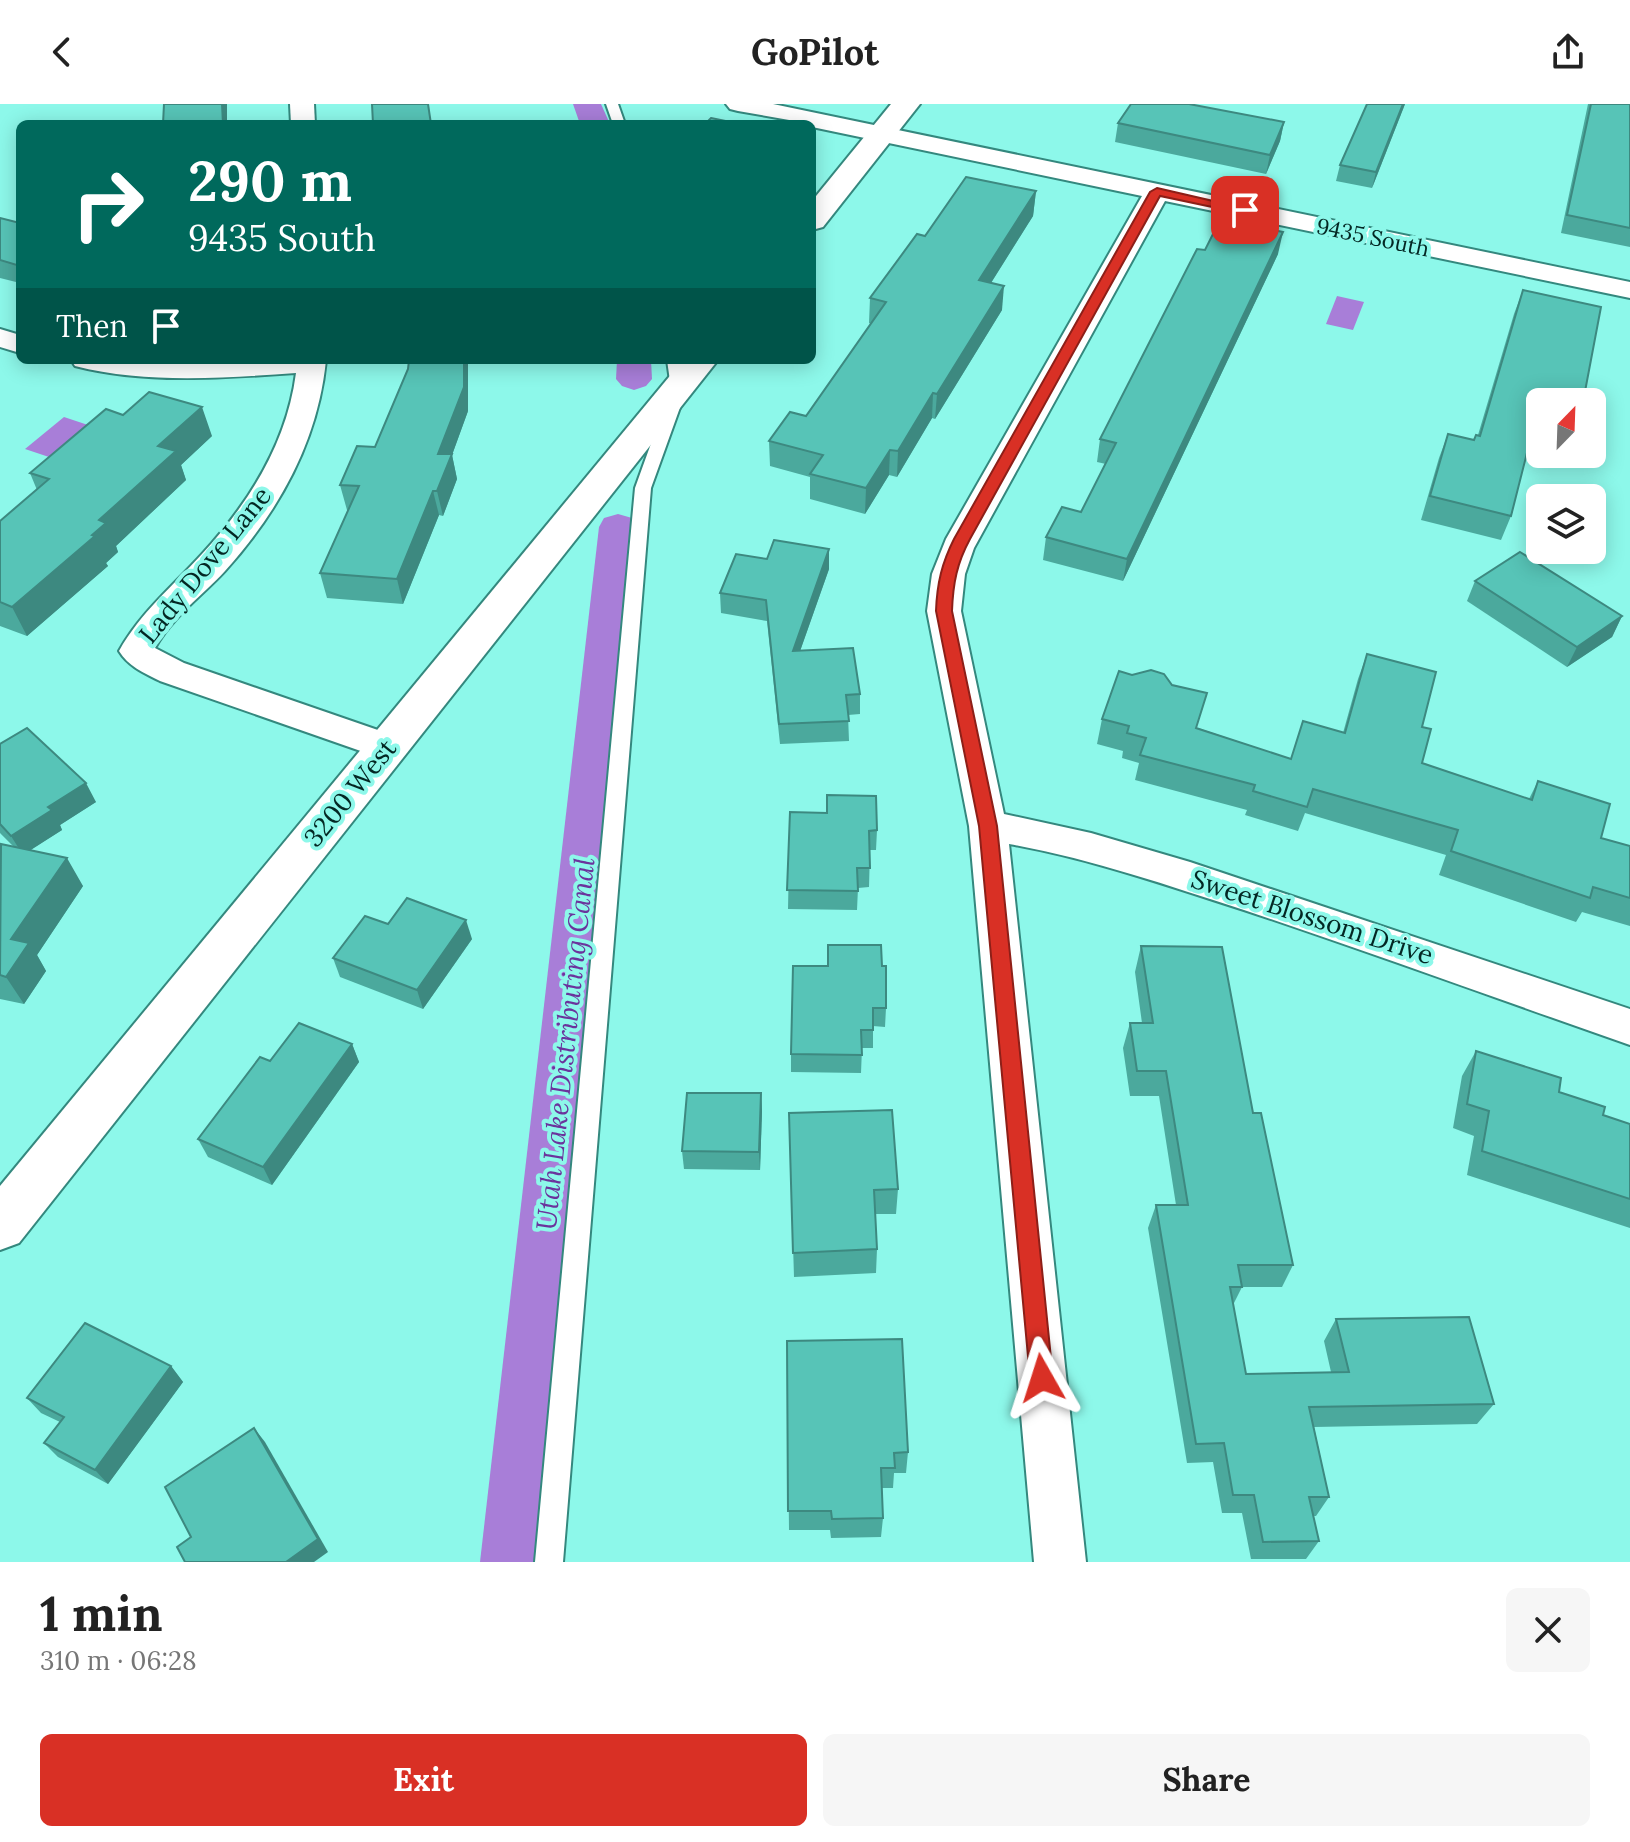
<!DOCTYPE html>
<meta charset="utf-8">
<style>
body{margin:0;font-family:Lora,serif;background:#f6f6f6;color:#222;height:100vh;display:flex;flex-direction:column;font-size:30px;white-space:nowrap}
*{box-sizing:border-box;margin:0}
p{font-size:26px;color:#767676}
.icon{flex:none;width:44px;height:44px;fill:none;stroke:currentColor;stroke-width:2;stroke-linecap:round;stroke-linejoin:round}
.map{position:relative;height:1458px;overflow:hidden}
.panel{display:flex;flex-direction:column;background:#fff;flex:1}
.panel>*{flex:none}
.guide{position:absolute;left:16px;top:16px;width:800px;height:244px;border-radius:12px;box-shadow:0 4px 20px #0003;background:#00695c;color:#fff;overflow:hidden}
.needle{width:52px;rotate:23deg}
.controls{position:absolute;left:1526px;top:284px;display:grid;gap:16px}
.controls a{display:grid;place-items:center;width:80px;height:80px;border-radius:12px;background:#fff;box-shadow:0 4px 20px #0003;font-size:40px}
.pin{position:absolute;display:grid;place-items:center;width:68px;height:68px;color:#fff;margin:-34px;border-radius:16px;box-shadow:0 4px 12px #0006}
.me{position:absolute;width:88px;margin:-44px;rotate:354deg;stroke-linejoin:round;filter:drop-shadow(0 0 6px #0008)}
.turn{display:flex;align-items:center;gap:28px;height:168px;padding:0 40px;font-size:36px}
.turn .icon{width:104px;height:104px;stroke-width:2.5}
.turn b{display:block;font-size:56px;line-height:68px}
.then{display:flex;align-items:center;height:76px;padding:0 40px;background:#0003;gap:16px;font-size:30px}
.round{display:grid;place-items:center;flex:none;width:84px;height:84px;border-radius:12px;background:#f6f6f6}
.overview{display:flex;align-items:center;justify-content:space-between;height:136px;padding:0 40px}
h1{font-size:48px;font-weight:700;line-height:60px}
.primary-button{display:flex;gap:16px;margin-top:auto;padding:16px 40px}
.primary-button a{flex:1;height:92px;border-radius:12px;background:#d93025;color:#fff;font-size:32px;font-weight:700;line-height:92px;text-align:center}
.primary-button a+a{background:#f6f6f6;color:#222}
header{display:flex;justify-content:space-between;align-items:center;height:104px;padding:0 40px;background:#fff;font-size:36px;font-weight:700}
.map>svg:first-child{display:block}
.water{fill:#a87ed8}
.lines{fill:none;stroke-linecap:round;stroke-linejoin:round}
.canal{fill:#a87ed8;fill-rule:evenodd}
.service-casing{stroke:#34887e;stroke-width:4}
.minor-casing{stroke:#34887e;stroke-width:4}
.tertiary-casing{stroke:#34887e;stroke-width:4}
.service{fill:#fff;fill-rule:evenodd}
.minor{fill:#fff;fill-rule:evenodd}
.tertiary{fill:#fff;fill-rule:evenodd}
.wall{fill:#4ba99d}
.shaded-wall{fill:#3d8980}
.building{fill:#57c4b7;stroke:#3d8980;stroke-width:2}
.route{fill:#d93025;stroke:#8d1f18;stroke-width:2}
.labels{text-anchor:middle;stroke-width:8;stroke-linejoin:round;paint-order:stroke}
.far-street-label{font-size:22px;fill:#032723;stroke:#8df8ea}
.street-label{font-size:26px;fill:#032723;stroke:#8df8ea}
.water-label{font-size:28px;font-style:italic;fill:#6b339c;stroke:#8df8ea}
</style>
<header><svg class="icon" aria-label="back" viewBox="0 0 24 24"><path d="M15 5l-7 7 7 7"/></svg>GoPilot<svg class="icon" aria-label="share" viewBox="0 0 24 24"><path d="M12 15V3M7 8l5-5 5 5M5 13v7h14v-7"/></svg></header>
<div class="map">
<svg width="1630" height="1458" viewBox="0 0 1630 1458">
<rect width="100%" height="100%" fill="#8df8ea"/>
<g class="water">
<path d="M1337 192 1364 198 1353 226 1326 220Z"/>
<path d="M64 313 88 321 49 353 25 345Z"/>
</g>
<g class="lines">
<g class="canal">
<path d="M573 0H601L610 20H580Z"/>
<path d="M617 256H651L652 275 646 282 634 286 622 282 616 275Z"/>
<path d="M618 410 632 414 637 423 544 1458H480L599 423 604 414Z"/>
</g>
<defs>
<g id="service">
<path d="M606 0H618L625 20H613Z"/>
<path d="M667 256H683L687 284 651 384 563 1458H535L635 384 671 284Z"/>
</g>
<g id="minor">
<path d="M290 0H314L315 20H291Z"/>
<path d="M726 0H773L1630 178V194L1165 97 974 444 965 470 961 507 1004 710 1091 729 1190 758 1630 905V941C1501 896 1373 849 1244 806 1166 781 1089 754 1009 740L1086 1458H1034L969 722 927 507 932 470 946 435 1142 92 812 23V20L738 7 730 5Z"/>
<path d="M0 225 20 231V249L0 243Z"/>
<path d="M71 256H326C318 337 279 407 225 467 202 492 172 513 155 544L184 559 401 634 406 643 401 652 388 656 375 652 160 577C144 569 128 562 119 547 141 508 172 483 202 450 249 399 287 339 296 269 224 274 145 280 75 262Z"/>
</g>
<g id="tertiary">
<path d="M891 0H920L823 123 812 126V97Z"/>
<path d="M683 256H718L19 1139 0 1146V1082Z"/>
</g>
</defs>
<use href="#service" class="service-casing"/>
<use href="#minor" class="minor-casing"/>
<use href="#tertiary" class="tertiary-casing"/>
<use href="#service" class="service"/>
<use href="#minor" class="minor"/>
<use href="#tertiary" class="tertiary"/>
</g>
<g class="wall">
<path d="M1367 0H1405L1372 84 1336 77 1340 61Z"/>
<path d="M1588 0H1630V143L1561 129Z"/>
<path d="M1284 18 1280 37 1266 70 1115 38 1118 19Z"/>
<path d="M1036 87 1033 112 991 179 1002 206 935 315 932 314 897 373 889 371 865 410 810 395V373L770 362 769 337 806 312 871 220 869 219 870 194 925 132Z"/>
<path d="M0 114 20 119V179L0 174Z"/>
<path d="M1205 146 1278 150 1123 477 1043 456 1046 433 1081 408 1106 360 1097 358 1100 335Z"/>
<path d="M1523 186 1540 298V350H1563L1558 362 1526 354 1511 412 1501 436 1421 416 1439 354 1448 330 1474 336 1478 331 1514 210Z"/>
<path d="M468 307 452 351 457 375 443 412 439 411 403 500 327 494 320 469 349 406H347L340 381 375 343Z"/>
<path d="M123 311 212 332 181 361 186 376 116 442 118 448 106 459 108 462 27 532 0 522V417L37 386 30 369Z"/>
<path d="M829 465 800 547 860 590V610L848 611 849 637 780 640 767 517 721 509 720 489Z"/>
<path d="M1475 477 1622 512 1612 533 1567 563 1467 497Z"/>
<path d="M1367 550 1422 623V659L1529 695 1538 677 1601 734 1630 742V822L1582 808 1576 818 1439 771 1446 751 1305 709 1298 727 1245 711 1247 706 1135 676 1139 659 1122 654 1123 647 1097 640 1102 615 1198 624 1291 655 1343 629 1358 575Z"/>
<path d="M0 640 96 698 60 721 62 726 30 746 83 782 37 851 46 867 24 900 0 895V741L14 743 0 729Z"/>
<path d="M790 708 877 726 876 746H870L869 783 858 784 857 806 788 805Z"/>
<path d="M388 820 472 835 423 905 340 873 333 854Z"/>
<path d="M1141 842 1253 1009 1293 1161 1282 1183H1242L1233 1201 1246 1270 1331 1268 1324 1237 1336 1215 1494 1300 1477 1320 1314 1323 1329 1393 1316 1412H1313L1319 1437 1306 1455H1251L1242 1409H1222L1213 1358 1187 1359 1148 1124 1156 1101H1176L1159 992H1130L1123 944 1130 919H1142L1135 868Z"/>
<path d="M882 862 886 904 885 923 873 922V944H862L861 969 791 968V950Z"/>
<path d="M352 940 359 958 272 1081 208 1053 198 1035 270 957Z"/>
<path d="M1476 947 1603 1011 1630 1020V1124L1467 1071 1474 1032 1453 1024 1462 972Z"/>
<path d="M761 989 762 1007 760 1066 684 1065 682 1047Z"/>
<path d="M789 1009 898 1085 896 1110H875L877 1145 876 1169 794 1173Z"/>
<path d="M787 1237 908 1348 906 1369H894L893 1384H882L883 1414 881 1433 831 1434 830 1426H789Z"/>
<path d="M171 1262 183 1278 108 1380 58 1353 44 1339 60 1318 41 1309 27 1294Z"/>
</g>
<g class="shaded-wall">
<path d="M222 0H227V20H223Z"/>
<path d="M1403 0H1405L1372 84 1376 68Z"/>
<path d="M1284 18 1280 37 1266 70 1270 51Z"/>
<path d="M1036 87 1033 112 977 201 979 176Z"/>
<path d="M1283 128 1278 150 1123 477 1127 455Z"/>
<path d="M1004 182 1002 206 935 315 937 290Z"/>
<path d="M464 256H468V307L452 351 457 375 443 412 437 387 438 350Z"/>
<path d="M933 289 932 314 897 373 898 347Z"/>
<path d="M202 303 212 332 181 361 186 376 116 442 118 448 106 459 108 462 27 532 12 503 92 431 99 416 158 342Z"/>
<path d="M890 346 889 371 865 410 866 384Z"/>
<path d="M433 387 439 411 403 500 397 475Z"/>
<path d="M829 445V465L793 567V547Z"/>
<path d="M1622 512 1612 533 1567 563 1577 543Z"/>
<path d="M86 679 96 698 60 721 62 726 23 751 11 732 48 703Z"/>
<path d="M67 754 83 782 37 851 46 867 24 900 6 873 11 835Z"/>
<path d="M466 816 472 835 423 905 417 886Z"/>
<path d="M352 940 359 958 272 1081 263 1063Z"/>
<path d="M761 989 762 1007 760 1066 759 1048Z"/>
<path d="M171 1262 183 1278 108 1380 95 1366Z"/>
<path d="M254 1324 265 1338 328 1448 314 1458H286Z"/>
</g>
<g class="building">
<path d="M164 0H222L223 20H163Z"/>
<path d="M372 0H428L431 20H373Z"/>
<path d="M1131 0H1189L1284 18 1270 51 1118 19Z"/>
<path d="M1367 0H1403L1376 68 1340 61Z"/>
<path d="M1591 0H1630V124L1567 111Z"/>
<path d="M711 14 740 20H705Z"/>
<path d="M966 73 1036 87 979 176 1004 182 937 290 933 289 898 347 890 346 866 384 810 370 823 351 769 337 790 308 806 312 886 198 870 194 917 130 925 132Z"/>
<path d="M0 114 20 119V162L0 156Z"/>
<path d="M1224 116 1283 128 1127 455 1046 433 1062 403 1081 408 1116 339 1100 335 1197 145 1205 146 1217 122 1220 123Z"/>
<path d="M1523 186 1601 203 1583 298H1540V331L1532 329 1511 412 1430 392 1448 330 1474 336 1476 331 1480 332Z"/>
<path d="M409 256H464V283L438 350H452L437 387H433L397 475 320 469 359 382 340 381 357 342 375 343 408 265Z"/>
<path d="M149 288 202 303 158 342 176 347 99 416 106 419 92 431 95 432 12 503 0 498V417L49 375 30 369 106 305 123 311Z"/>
<path d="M774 436 829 445 793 547 853 544 860 590 846 591 849 617 779 620 766 496 720 489 736 450 767 455Z"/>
<path d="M1520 448 1622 512 1577 543 1475 477Z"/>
<path d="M1367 550 1436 568 1422 623 1431 625 1422 659 1532 696 1538 677 1610 700 1601 734 1630 742V794L1593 783 1590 794 1451 747 1458 726 1313 685 1307 703 1253 687 1255 681 1140 651 1146 634 1127 629 1129 622 1102 615 1119 567 1132 571 1151 566 1164 570 1172 581 1207 589 1196 624 1291 655 1303 617 1345 629Z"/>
<path d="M27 624 86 679 48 703 52 706 11 732 0 720V640Z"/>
<path d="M827 691 876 692 877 726 869 727 870 764H857L858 787 787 786 790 708 827 709Z"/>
<path d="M1 740 67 754 11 835 29 839 6 873 0 871Z"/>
<path d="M407 794 466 816 417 886 333 854 365 812 388 820Z"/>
<path d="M828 841H881L882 862H886V904H873V926H861L862 951 791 950 793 862H828Z"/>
<path d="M1141 842 1222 843 1253 1009H1261L1293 1161H1238L1242 1183H1230L1246 1270 1349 1268 1336 1215 1469 1213 1494 1300 1309 1303 1329 1393H1309L1319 1437 1263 1438 1254 1391H1233L1224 1339 1196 1340 1156 1101H1188L1166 967H1137L1130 919H1153Z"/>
<path d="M299 919 352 940 263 1063 198 1035 260 953 270 957Z"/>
<path d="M1476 947 1561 974 1559 988 1605 1003 1603 1011 1630 1020V1095L1482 1047 1489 1007 1467 1000Z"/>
<path d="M687 989H761L759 1048 682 1047Z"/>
<path d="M892 1006 898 1085 874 1086 877 1145 793 1149 789 1009Z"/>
<path d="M85 1219 171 1262 95 1366 44 1339 64 1313 27 1294Z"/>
<path d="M902 1235 908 1348 894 1349 895 1364H881L883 1414 832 1415 831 1407H788L787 1237Z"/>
<path d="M254 1324 318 1435 286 1458H185L177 1443 191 1433 165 1383Z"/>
</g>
<path class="route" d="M1157 84 1252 106 1245 110 1160 92 970 435C957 459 953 479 952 507L997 722 1053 1274 1050 1282 1042 1285 1034 1282 1030 1274 979 722 936 507C937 479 942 459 954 435L1150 88Z"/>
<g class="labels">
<g class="far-street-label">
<text transform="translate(1373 133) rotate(12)" y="8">9435 South</text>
</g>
<g class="street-label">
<text transform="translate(205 461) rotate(-51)" y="9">Lady Dove Lane</text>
<text transform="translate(350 689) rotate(-51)" y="9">3200 West</text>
<text transform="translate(1312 813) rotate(18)" y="9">Sweet Blossom Drive</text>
</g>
<g class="water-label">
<text transform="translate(565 940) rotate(-84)" y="10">Utah Lake Distributing Canal</text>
</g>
</g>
</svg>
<div class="controls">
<a><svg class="needle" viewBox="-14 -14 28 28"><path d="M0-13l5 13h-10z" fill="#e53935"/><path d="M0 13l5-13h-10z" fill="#767676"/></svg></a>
<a><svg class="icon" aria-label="layers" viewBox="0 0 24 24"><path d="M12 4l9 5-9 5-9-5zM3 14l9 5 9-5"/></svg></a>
</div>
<div class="pin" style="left:1245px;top:106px;background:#d93025"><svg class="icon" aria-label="arrive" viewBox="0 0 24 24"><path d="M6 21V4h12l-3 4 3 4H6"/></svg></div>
<svg class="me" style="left:1042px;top:1274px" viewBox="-20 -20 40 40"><path d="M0-17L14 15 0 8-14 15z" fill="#d93025" stroke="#fff" stroke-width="4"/></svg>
<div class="guide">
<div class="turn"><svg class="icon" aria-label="right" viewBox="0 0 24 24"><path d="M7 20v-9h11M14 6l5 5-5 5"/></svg><div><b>290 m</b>9435 South</div></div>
<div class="then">Then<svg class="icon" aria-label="arrive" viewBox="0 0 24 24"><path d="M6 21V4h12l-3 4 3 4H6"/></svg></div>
</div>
</div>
<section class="panel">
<div class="overview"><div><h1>1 min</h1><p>310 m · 06:28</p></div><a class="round"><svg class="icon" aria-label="close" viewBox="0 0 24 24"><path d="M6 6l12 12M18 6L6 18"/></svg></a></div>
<div class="primary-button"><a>Exit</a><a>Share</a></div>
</section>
